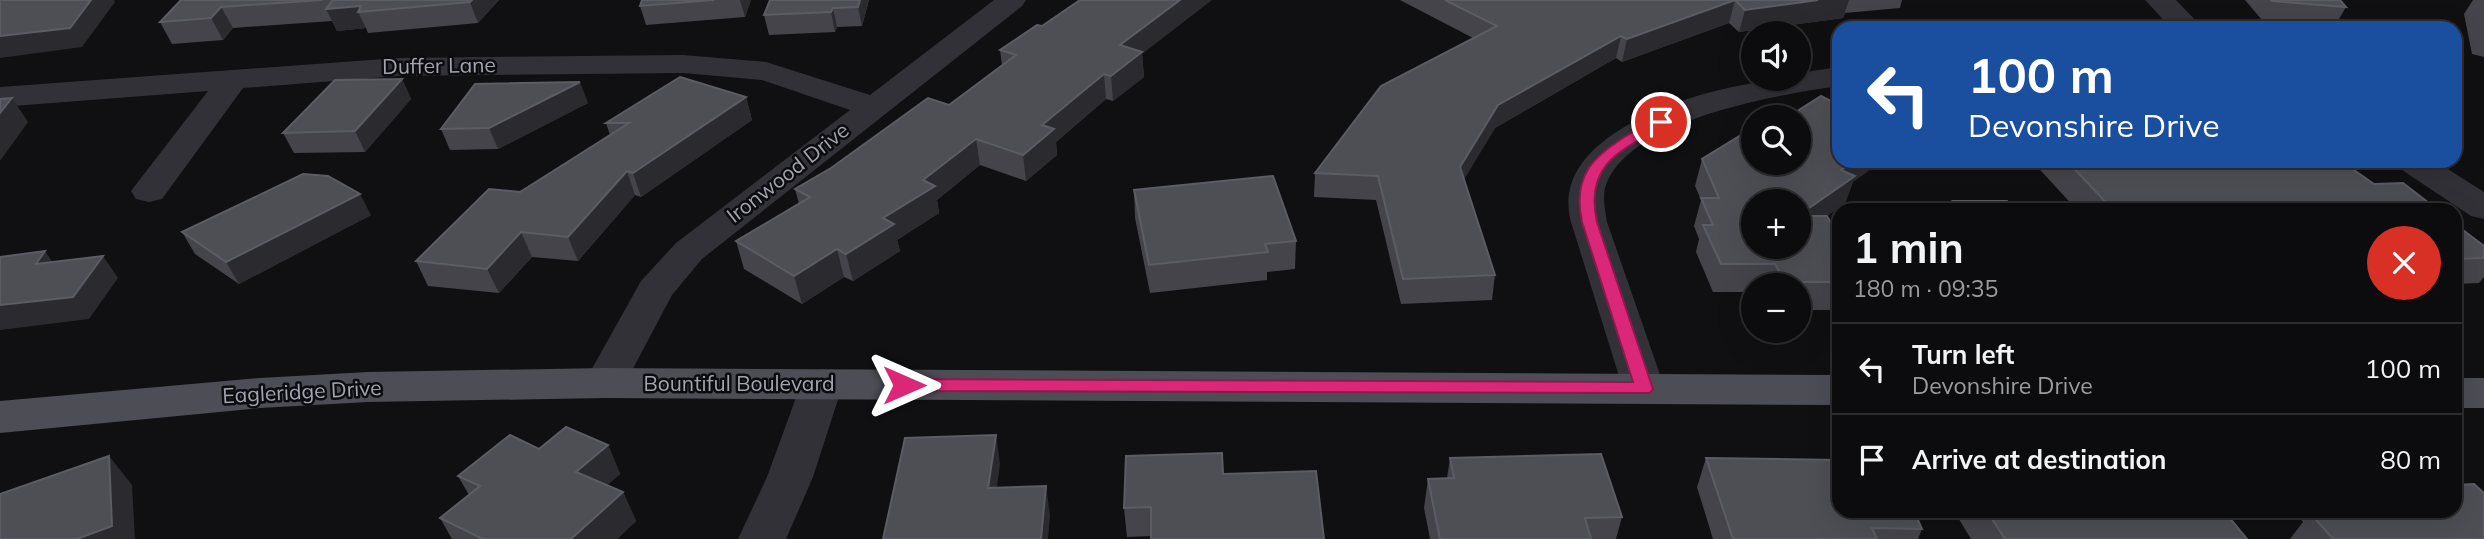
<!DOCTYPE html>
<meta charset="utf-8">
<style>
body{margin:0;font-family:Mulish,sans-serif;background:#151517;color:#f1f3f6;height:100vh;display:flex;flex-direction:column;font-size:26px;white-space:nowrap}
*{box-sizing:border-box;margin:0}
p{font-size:23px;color:#9a9b9e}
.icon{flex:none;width:38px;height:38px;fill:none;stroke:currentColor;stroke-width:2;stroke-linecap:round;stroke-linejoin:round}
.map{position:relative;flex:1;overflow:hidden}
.details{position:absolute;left:1832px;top:203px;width:630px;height:315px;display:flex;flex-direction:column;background:#0c0c0e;border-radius:21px;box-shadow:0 7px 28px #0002,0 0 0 2px #2c2c2e}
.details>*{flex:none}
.top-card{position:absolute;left:1832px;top:21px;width:630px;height:147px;border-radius:21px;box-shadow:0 7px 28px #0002,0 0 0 2px #2c2c2e;background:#1a4fa0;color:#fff;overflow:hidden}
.tools{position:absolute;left:1741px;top:21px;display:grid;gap:14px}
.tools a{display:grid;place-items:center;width:70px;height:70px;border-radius:50%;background:#0c0c0e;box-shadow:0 7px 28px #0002,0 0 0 2px #2c2c2e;font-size:35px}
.pin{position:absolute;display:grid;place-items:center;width:60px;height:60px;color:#fff;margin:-30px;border:4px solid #fff;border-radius:50%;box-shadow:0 2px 7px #0007}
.me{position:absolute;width:77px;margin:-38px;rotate:90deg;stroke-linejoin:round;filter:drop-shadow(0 0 5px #0008)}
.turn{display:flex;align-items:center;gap:24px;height:147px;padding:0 21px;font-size:32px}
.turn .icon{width:91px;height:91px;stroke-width:2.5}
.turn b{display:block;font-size:49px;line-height:60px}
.round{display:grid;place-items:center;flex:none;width:74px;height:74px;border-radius:37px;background:#151517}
.summary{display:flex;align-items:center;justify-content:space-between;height:119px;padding:0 21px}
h1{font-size:42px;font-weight:700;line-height:52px}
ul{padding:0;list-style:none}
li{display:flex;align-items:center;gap:21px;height:91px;padding:0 21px;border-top:2px solid #2c2c2e}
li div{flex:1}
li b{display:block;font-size:26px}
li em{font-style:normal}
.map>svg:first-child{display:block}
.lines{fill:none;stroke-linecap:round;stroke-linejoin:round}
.minor{fill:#313137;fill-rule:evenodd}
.major{fill:#4d4e55;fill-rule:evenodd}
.wall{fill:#44444a}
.shaded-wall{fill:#2b2b2f}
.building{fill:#4e4f55;stroke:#5b5c64;stroke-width:2}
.route{fill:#db2777;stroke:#8e194d;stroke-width:2}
.labels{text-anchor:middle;stroke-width:5;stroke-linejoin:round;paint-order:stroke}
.street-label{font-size:21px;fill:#a2a4b2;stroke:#0c0b0d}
</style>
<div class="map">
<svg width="2484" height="539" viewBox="0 0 2484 539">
<rect width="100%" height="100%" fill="#101012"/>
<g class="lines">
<g class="minor">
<path d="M994 0H1026L1022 6 702 259 672 295 620 393 605 398 590 393 584 383 641 281 676 243 850 110 762 80 683 73 398 76 243 88 162 199 149 202 136 199 131 191 208 91 0 107V87L398 58 683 55 766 62 870 95Z"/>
<path d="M2145 0H2176L2203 28H2171Z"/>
<path d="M1839 67V86C1777 95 1637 118 1608 180 1601 193 1605 209 1607 222L1665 389 1659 400 1644 404 1629 400 1623 389 1571 222C1568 210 1567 197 1571 185 1593 115 1734 79 1799 79V73Z"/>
<path d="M2394 161H2435L2484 192V219L2471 216 2399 168Z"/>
<path d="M822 369 837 374 843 384 813 477 786 539H738L767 477 801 384 807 374Z"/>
</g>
<g class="major">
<path d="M605 368 1839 375V405L605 398 368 402 260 408 0 433V401L260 378 368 372Z"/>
<rect x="2455" y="378" width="29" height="30"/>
</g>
</g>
<g class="wall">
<path d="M181 0H499L478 23 368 33 366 28 337 31 332 21 233 28 223 40 172 44 160 22Z"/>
<path d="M642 0H751L745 17 646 25 640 6Z"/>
<path d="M770 0H869L862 26 837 27 835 32 769 35 764 15Z"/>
<path d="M1400 0H1902L1900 8 1845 13 1843 18 1739 32 1729 23 1622 62 1616 58 1495 128 1464 179 1495 275 1492 300 1401 304 1376 200 1314 197 1315 173 1473 38Z"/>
<path d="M2245 0H2340L2346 7 2335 26 2262 20Z"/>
<path d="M2473 0H2484V57L2472 54 2464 14Z"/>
<path d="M1000 50 1142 54 1144 77 1113 101 1106 99 1056 142 1057 155 1026 181 980 165 937 200 939 213 897 240 900 251 853 281 844 277 802 304 744 269 736 241 799 204 795 189 949 105 1002 66Z"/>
<path d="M402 79 411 99 365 152 294 153 283 133Z"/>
<path d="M746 97 752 120 641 197 635 195 578 261 532 257 499 293 428 286 416 261 610 135 606 123Z"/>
<path d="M588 103 498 149 450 150 441 129Z"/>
<path d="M1702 159 1853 182 1845 203 1827 216 1839 237V310H1799V285H1754V292H1713L1696 252 1699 239 1694 226 1701 200 1695 186Z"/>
<path d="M2032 161H2341L2374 184 2438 210H2077Z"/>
<path d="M1134 190 1296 241 1295 269 1267 272V280L1150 293 1135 218Z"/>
<path d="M1953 201 2014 210H1950Z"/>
<path d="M371 215 239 284 195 254 182 232Z"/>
<path d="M2455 224 2484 246V277L2479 283 2455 284Z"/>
<path d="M608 445 620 474 607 485 623 492 636 521 617 539H452L440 518 469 495 458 476 539 449Z"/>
<path d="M1450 458 1622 517 1616 539H1430L1424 508 1428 479 1447 478Z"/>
<path d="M1706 458 1922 529 1918 539H1713L1697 487Z"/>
<path d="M1223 474 1151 536 1127 537 1124 508Z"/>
<path d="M1954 511H2224L2247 539H1971Z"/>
<path d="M2293 511H2455L2484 539H2290L2303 522Z"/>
</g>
<g class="shaded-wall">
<path d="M91 0H114L115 2 82 47 0 58V36Z"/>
<path d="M472 0H499L478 23 470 2Z"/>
<path d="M740 0H751L745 17Z"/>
<path d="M860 0H869L862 26 858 7Z"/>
<path d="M1180 0H1212L1142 54 1144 77 1113 101 1111 76 1120 45Z"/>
<path d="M1735 0 1729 23 1622 62 1627 39Z"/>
<path d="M1818 0H1849L1843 18 1739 32 1745 10Z"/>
<path d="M361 6 358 12 366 28 337 31 326 9Z"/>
<path d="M221 7 233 28 223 40 211 18Z"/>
<path d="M833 8 837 27 835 32 831 12Z"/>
<path d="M1621 36 1616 58 1495 128 1457 191 1460 167 1498 105Z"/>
<path d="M1104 74 1106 99 1056 142 1057 155 1026 181 1023 155 1042 125Z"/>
<path d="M402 79 411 99 365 152 355 131Z"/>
<path d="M580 82 588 103 498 149 489 128Z"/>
<path d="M746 97 752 120 641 197 633 173Z"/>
<path d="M12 98 28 122 0 161V113Z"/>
<path d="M976 139 980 165 937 200 939 213 897 240 900 251 853 281 846 254 923 180Z"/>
<path d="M1854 161H1883L1853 182 1845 203 1799 236V215L1841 170Z"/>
<path d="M627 171 635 195 578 261 568 237Z"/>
<path d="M360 194 371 215 239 284 226 262Z"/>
<path d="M521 232 532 257 499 293 487 269Z"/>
<path d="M837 249 844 277 802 304 794 276Z"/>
<path d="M45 251 60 273 36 264Z"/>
<path d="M103 256 118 278 89 319 0 330V305Z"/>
<path d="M996 435 1000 464 993 517 988 488Z"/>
<path d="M608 445 620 474 590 501 576 472Z"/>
<path d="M109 456 132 485 135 539H77Z"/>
<path d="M1046 486 1050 515 1048 539H1041Z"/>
<path d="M623 492 636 521 617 539H571Z"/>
</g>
<g class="building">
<path d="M0 0H91L70 28 0 36Z"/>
<path d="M181 0H322L221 7 211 18 160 22Z"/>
<path d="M333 0H472L470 2 358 12 361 6 326 9Z"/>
<path d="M642 0H714L640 6Z"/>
<path d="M770 0H860L858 7 833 8 831 12 764 15Z"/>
<path d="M1080 0H1180L1120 45 1142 52 1111 76 1104 74 1042 125 1054 129 1023 155 976 139 923 180 935 186 883 218 894 224 846 254 837 249 794 276 736 241 810 197 795 189 831 168 928 98 949 105 1016 55 1000 50 1037 25 1042 26Z"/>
<path d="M1445 0H1818L1745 10 1735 0 1627 39 1621 36 1498 105 1460 167 1495 275 1403 279 1378 176 1315 173 1381 86 1497 26Z"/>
<path d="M2271 0H2340L2346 7 2272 1Z"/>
<path d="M680 77 746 97 633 173 627 171 568 237 521 232 487 269 416 261 489 189 520 192 629 123H606Z"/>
<path d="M402 79 355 131 283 133 335 80Z"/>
<path d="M580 82 489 128 441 129 475 84Z"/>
<path d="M1821 96 1839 105V161H1854L1841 170 1855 176 1799 215V201H1754V247H1799V216H1827L1839 237V282H1785L1775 264H1721L1703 225H1713L1701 198H1719L1702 159 1754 127V163H1799V117H1788Z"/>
<path d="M12 98 0 113V99Z"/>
<path d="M2067 161H2341L2374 184 2403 183 2438 210H2113Z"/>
<path d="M303 174 328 176 360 194 226 262 182 232Z"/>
<path d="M1273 176 1296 241 1265 244 1268 252 1149 265 1134 190Z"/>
<path d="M1953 201H2007L2014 210H1960Z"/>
<path d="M2455 224 2484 246V258L2455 259Z"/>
<path d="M45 251 36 264 103 256 73 297 0 305V257Z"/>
<path d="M566 427 608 445 576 472 623 492 571 539H479L481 538 440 518 480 486 458 476 510 435 539 449Z"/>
<path d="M996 435 988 488 1046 486 1041 539H883L905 438Z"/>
<path d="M1222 453 1223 474 1316 471 1324 539H1151V507L1124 508 1126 456Z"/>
<path d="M1601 454 1622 517 1585 518 1591 539H1440L1428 479 1454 478 1450 458Z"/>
<path d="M109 456 112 526 77 539H0V494Z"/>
<path d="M1706 458 1839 460V511H1914L1922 529 1872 528 1877 539H1733Z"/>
<path d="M2474 484 2484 493V539H2333L2310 513 2337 511H2455V485Z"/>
<path d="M1987 511H2224L2247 539H2005Z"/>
</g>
<path class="route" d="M1661 118 1666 119V125C1622 150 1584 163 1597 222L1653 389 1650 393 904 391 895 385 904 379 1633 382 1582 222C1572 175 1593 156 1631 133 1641 128 1651 121 1661 118Z"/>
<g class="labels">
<g class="street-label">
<text transform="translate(439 66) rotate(-1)" y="7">Duffer Lane</text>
<text transform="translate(788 173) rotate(-38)" y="7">Ironwood Drive</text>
<text x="739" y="391">Bountiful Boulevard</text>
<text transform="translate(302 392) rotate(-3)" y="7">Eagleridge Drive</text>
</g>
</g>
</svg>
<div class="tools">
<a><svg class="icon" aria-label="sound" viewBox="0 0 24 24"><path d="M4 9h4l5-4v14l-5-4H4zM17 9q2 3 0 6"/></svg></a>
<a><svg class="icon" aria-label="search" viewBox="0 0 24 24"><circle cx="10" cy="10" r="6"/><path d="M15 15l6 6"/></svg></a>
<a>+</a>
<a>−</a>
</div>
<div class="pin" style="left:1661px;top:122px;background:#d93025"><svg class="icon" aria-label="arrive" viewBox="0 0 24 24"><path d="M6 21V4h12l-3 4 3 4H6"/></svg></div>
<svg class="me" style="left:904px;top:385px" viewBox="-20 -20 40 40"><path d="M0-17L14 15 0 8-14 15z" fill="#db2777" stroke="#fff" stroke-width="4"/></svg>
<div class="top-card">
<div class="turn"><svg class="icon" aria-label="left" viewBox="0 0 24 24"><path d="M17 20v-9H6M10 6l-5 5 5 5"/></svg><div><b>100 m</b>Devonshire Drive</div></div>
</div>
<section class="details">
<div class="summary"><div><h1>1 min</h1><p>180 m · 09:35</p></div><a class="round" style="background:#d93025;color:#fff"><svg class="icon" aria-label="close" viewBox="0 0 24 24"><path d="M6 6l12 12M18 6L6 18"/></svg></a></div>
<ul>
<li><svg class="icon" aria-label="left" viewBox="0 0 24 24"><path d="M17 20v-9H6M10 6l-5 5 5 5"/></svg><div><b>Turn left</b><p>Devonshire Drive</p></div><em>100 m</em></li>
<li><svg class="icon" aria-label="arrive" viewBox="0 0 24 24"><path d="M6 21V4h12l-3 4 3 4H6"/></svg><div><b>Arrive at destination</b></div><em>80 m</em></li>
</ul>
</section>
</div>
